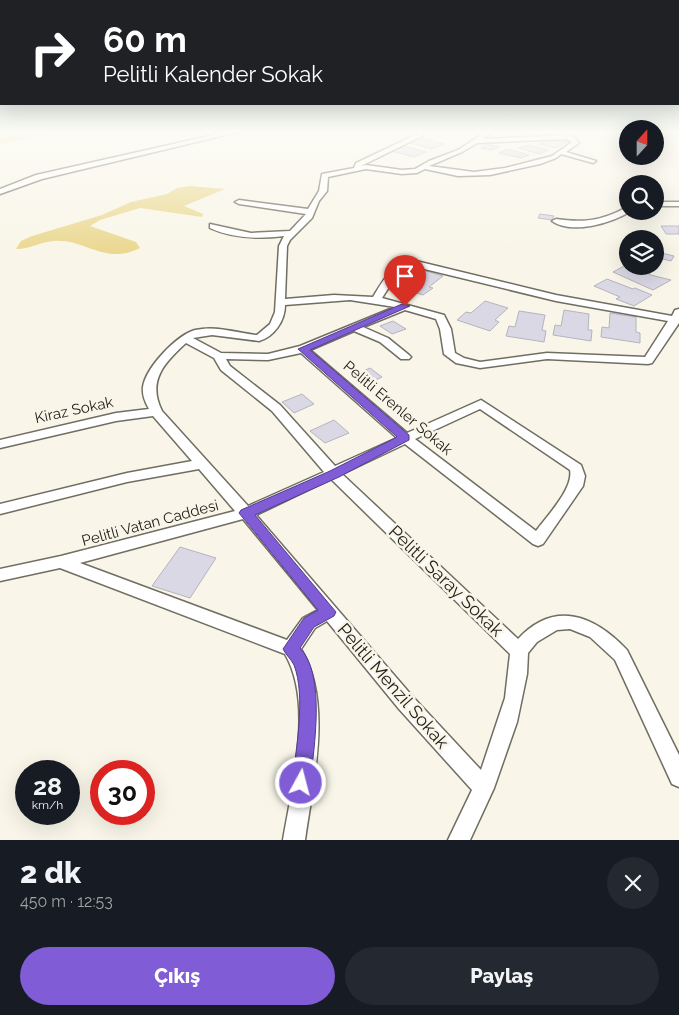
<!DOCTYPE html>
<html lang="tr">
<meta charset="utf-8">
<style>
body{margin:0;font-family:Raleway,sans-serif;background:#242831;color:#f1f3f6;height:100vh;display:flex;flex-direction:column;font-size:19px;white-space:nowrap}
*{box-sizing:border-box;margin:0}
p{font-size:16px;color:#9ea1a6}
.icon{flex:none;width:28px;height:28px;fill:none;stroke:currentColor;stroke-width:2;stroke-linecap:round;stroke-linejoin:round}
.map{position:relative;height:840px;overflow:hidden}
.details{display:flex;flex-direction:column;background:#171b24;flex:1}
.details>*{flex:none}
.hud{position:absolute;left:0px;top:0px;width:680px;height:105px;box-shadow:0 5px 20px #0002;background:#202124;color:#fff;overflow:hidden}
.needle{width:32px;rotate:21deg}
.controls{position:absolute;left:619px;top:120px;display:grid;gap:10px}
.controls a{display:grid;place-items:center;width:45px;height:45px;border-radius:50%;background:#171b24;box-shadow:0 5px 20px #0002;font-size:25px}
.speed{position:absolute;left:15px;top:760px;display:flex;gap:10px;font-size:25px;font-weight:700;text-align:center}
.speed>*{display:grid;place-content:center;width:65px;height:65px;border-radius:50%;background:#171b24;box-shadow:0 5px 20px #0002;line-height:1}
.speed small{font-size:12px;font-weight:400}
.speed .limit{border:8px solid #d22;background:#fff;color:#111}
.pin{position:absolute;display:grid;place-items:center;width:42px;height:42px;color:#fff;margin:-51px -21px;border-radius:50% 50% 50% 0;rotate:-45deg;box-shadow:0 0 5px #0007}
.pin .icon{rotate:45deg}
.me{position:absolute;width:55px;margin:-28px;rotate:7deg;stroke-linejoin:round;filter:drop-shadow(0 0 4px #0008)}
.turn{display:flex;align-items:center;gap:18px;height:105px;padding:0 20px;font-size:22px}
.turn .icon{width:65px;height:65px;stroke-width:2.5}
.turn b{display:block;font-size:35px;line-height:42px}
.round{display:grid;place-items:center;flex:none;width:52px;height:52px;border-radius:26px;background:#242831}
.summary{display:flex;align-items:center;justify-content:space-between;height:85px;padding:0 20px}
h1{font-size:30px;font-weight:800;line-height:38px}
.primary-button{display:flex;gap:10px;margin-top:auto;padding:10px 20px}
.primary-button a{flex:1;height:58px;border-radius:30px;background:#805cd6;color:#fff;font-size:20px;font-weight:800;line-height:58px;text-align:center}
.primary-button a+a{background:#242831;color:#f1f3f6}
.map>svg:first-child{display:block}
.green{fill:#ebd993}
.building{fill:#dbd8e5;stroke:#b5b3bf}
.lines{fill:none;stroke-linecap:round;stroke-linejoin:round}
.street-casing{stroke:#706d62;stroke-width:3}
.street{fill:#fff;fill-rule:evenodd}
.route{fill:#805cd6;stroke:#533c8b}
.labels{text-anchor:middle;stroke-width:5;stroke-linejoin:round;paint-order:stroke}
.street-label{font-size:15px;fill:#23221d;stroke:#f9f6e9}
.near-street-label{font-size:18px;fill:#23221d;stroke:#f9f6e9}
</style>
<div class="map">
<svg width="679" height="840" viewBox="0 0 679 840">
<rect width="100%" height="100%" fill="#f9f6e9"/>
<g class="green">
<path d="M0 131H67L0 144Z"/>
<path d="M190 186 225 189 184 206 203 214 202 217 140 208 100 220 90 226 136 242 140 248C105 266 85 238 53 241 40 242 30 249 16 249L21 241 32 236 102 215 131 202 167 194 177 188Z"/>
</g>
<g class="building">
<path d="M422 138 444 144 432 149 410 143Z"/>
<path d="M551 140 560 141 568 142 555 148 539 144Z"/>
<path d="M487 144 499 147 492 150 481 148Z"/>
<path d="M527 145 548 150 540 154 519 148Z"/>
<path d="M404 146 426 152 414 157 391 151Z"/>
<path d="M508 149 529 155 521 158 499 153Z"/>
<path d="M540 214 554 216 552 220 538 218Z"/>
<path d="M661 226H679V234H666Z"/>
<path d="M657 252 674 256 671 261 655 257Z"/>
<path d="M626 265 651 275 671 280 653 290 613 272Z"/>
<path d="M423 270 443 276 429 287 433 288 423 295 394 286 404 279 409 280Z"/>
<path d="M607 279 633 289 635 288 652 295 634 306 616 299 620 297 594 286Z"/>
<path d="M485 301 508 308 495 320 499 322 490 331 457 320 466 312 471 313Z"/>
<path d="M564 310 589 314 588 330H592L591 341 553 335 555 325 561 326Z"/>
<path d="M519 311 545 315 542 330 546 331 544 342 506 336 509 326 515 327Z"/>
<path d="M610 313 636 317V332L640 333V343L601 337 602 327 609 328Z"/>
<path d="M393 321 406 329 392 334 380 326Z"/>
<path d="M370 368 382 377 365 385 353 376Z"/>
<path d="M302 394 314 404 294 413 282 402Z"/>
<path d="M334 420 349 433 325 443 310 431Z"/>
<path d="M180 547 216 558 190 598 152 586Z"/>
</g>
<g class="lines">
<defs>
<g id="street">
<path d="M231 131H242L42 179 0 194V189L36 175Z"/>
<path d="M418 131H424L422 136 361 166 366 165 402 170 415 169 429 161 458 150 487 131H494L483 139 567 135 574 137 579 143 566 152 596 161 593 163 561 154 556 158 540 164 490 175 458 176 425 169 417 173 402 174 366 169 328 177 327 191 319 201 312 218 290 240 287 246 285 299 334 295 373 297C384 279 391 265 412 260L556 295 672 316 675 310 679 309V323L652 363 648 364 547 359 480 368 456 363 444 354 440 329 436 319 405 310 363 327 388 338 409 355 411 357 409 359H401L380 342 354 331 310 350 407 433 481 400 581 465 585 476 583 486 543 544 538 546 533 544 405 444 342 474 518 639C555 599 595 616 627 650L679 755V787L672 784 615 660 590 637 570 629 557 630 537 642 528 653 527 674 517 722 494 788 470 840H448L472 790 399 709 327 621 315 628 301 649C333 702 313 782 305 840H283C292 786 314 704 285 654L60 568 0 581V569L61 556 235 511 199 469 127 482 0 514V504L127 473 192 461 153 416 116 421 0 448V440L116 413 149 409C145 402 142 395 143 387 146 367 177 335 195 330 216 325 237 333 257 335L270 324 275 312 279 246 284 236C259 239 234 239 210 228V224L251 233 290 231 306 214 239 204 235 202 239 200 308 209 319 191 322 174 354 168 356 163 417 134ZM567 139 572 142 552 156 505 168 474 172 429 166 462 152 477 143ZM412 266 556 301 668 321 645 357 547 353 480 362 464 358 455 353 451 329 444 315 382 298 398 273ZM350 300 395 307 300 346 268 354 221 353 193 338 212 335 259 341C274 337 285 321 285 305ZM186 343 214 358 221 370 272 411 324 472 248 506 162 411C147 381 164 363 186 343ZM301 353 397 438 335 466 280 405 230 366 226 359 268 360ZM480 409 570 470C574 488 547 516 536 531L415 439ZM331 479 510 654 505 698 481 770 413 697 256 515ZM243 519 318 610 303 618 287 640 80 563Z"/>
<rect x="655" y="202" width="24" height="4"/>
<path d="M625 208H628V211H631C612 223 572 235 552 221L556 219C582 223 602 221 625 208Z"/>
</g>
</defs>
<use href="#street" class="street-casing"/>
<use href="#street" class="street"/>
</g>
<linearGradient id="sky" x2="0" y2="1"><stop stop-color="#93acad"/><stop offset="0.53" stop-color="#fcfbf5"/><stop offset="1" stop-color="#fcfbf5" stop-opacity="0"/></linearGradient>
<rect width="679" height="249" fill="url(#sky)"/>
<path class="route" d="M402 304 410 306 310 350 409 435V440L339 477 255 515 336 612 334 616 314 627 300 648C326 675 314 748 310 783L307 789 301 792 294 789 292 783C296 750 306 696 294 665 291 659 286 655 283 649L304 618 318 610 239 513 241 510 330 471 397 437 298 349Z"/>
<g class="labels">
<g class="street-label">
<text transform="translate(398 408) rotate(40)" y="5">Pelitli Erenler Sokak</text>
<text transform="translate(74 410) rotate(-12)" y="5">Kiraz Sokak</text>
<text transform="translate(150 523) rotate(-15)" y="5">Pelitli Vatan Caddesi</text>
</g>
<g class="near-street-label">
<text transform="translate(446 581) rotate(44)" y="6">Pelitli Saray Sokak</text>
<text transform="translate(393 686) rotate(49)" y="6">Pelitli Menzil Sokak</text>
</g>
</g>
</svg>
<div class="controls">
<a><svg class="needle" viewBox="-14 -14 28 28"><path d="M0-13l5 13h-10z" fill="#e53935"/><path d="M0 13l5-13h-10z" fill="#9ea1a6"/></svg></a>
<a><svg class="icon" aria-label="search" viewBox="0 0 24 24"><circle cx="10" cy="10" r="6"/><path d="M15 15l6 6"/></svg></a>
<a><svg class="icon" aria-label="layers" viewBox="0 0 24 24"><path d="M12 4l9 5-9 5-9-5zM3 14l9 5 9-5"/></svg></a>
</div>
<div class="speed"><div>28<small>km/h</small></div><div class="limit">30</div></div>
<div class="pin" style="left:405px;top:306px;background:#d93025"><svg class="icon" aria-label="arrive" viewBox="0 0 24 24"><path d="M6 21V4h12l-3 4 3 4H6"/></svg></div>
<svg class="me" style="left:301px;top:783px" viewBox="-20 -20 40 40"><circle r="17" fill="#805cd6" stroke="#fff" stroke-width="3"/><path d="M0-11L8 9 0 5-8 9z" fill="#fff"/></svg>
<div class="hud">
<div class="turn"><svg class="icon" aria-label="right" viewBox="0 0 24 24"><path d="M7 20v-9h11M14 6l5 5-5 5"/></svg><div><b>60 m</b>Pelitli Kalender Sokak</div></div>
</div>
</div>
<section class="details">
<div class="summary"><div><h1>2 dk</h1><p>450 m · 12:53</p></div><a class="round"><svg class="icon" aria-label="close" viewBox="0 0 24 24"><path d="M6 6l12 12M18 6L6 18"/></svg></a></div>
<div class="primary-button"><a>Çıkış</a><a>Paylaş</a></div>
</section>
